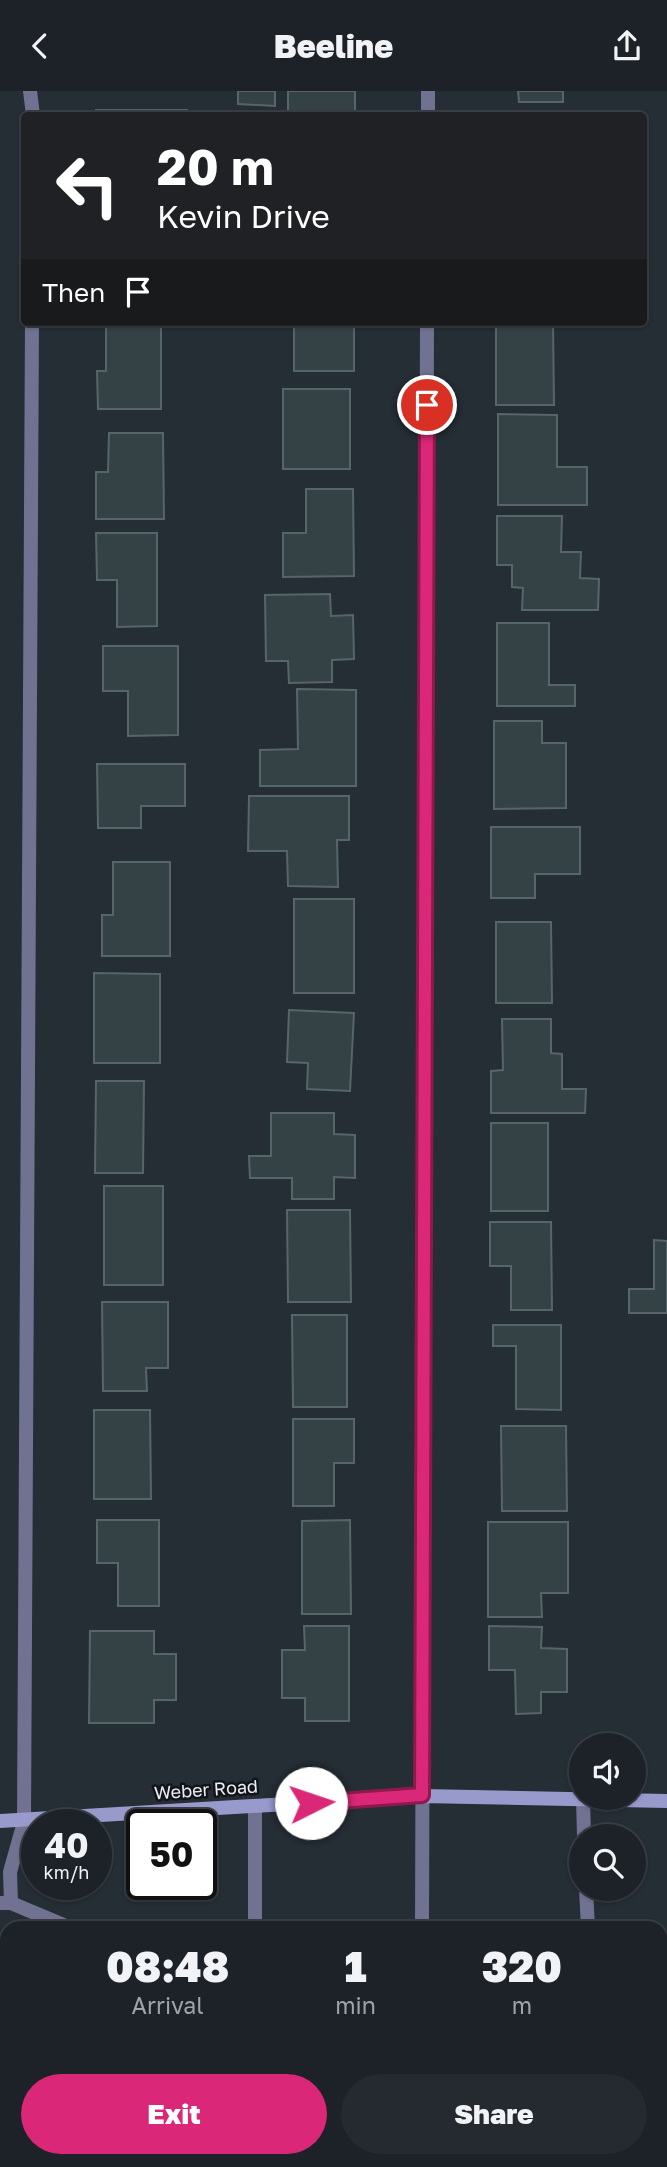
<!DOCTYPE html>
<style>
body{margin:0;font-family:"Golos Text",sans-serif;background:#252a30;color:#f1f3f6;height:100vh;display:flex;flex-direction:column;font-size:26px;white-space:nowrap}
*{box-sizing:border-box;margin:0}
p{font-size:23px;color:#a0a4a8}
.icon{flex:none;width:38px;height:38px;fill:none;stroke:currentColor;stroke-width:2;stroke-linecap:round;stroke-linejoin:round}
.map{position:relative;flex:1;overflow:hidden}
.side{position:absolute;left:0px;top:1830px;width:668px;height:247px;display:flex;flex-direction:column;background:#1c2228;border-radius:21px 21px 0 0;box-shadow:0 2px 5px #0004,0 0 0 2px #3a3f45}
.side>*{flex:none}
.hud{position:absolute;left:21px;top:21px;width:626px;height:214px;border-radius:7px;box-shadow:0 2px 5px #0004,0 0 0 2px #3a3f45;background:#202124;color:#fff;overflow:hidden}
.tools{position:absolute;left:569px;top:1642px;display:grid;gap:14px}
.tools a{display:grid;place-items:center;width:77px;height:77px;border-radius:50%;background:#1c2228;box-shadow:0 2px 5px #0004,0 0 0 2px #3a3f45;font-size:35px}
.speed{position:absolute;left:21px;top:1718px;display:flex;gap:14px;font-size:35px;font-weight:700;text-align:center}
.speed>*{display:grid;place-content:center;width:91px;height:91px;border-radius:50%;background:#1c2228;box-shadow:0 2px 5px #0004,0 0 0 2px #3a3f45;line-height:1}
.speed small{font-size:18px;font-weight:400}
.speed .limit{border:4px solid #111;border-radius:10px;background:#fff;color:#111}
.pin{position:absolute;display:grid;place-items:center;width:60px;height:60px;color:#fff;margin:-30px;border:4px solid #fff;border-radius:50%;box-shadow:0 2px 7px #0007}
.me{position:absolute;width:77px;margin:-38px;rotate:86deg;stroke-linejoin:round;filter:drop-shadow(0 0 5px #0008)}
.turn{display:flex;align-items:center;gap:24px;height:147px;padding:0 21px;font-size:32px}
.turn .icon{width:91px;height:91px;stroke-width:2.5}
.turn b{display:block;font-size:49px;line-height:60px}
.then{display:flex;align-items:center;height:66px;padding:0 21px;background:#0003;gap:14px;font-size:26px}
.eta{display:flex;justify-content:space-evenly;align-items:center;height:119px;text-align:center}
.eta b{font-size:42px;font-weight:800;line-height:49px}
.cta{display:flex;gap:14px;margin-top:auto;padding:14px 21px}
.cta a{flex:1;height:80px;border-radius:42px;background:#db2777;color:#fff;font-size:28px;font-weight:800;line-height:80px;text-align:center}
.cta a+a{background:#252a30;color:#f1f3f6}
header{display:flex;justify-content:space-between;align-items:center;height:91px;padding:0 21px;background:#1c2228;font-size:32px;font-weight:800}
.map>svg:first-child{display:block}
.building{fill:#344246;stroke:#566569;stroke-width:2}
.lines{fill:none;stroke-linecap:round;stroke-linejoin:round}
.service{stroke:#717292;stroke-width:14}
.minor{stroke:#717292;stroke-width:14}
.secondary{stroke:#989acc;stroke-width:14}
.route-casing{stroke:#8e194d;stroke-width:18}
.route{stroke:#db2777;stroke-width:12}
.labels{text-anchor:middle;stroke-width:5;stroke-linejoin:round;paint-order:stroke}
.street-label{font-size:18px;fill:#e9eef4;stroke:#111519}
</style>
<header><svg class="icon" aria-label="back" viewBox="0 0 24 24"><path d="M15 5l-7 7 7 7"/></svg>Beeline<svg class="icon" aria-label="share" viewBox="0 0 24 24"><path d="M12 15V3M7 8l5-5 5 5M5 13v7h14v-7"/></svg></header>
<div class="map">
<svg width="667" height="2076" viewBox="0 0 667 2076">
<rect width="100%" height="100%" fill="#252d35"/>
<g class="building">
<path d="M238 0H275V15L238 13Z"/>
<rect x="288" y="0" width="67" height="24"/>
<path d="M518 0H563V11H519Z"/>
<rect x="96" y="19" width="91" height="5"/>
<rect x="493" y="22" width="65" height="2"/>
<path d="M106 231H161V318H98L97 280H106Z"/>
<rect x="294" y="231" width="60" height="49"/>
<path d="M496 231H553L554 314H496Z"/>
<rect x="283" y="298" width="67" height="80"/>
<path d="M498 323 557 324V376H587V414H498Z"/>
<path d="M109 342H163L164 428H96V381H108Z"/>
<path d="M306 398H353L354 485 283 486V442H306Z"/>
<path d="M497 425H562L561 461H581L580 487 599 488 598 519H522L523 497 512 496V474H497Z"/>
<path d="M96 442H157V535L117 536V489H97Z"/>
<path d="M330 503 331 525 353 524 354 568 332 569V591L289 592 288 570H266L265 504Z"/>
<path d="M497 532H549V594H575V615H497Z"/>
<path d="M103 555H178V644L128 645V600H103Z"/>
<path d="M297 598 356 599V695H260V659L298 658Z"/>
<path d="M494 630H542V652H566V717L494 718Z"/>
<path d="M97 673H185V715H141V737H98Z"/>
<path d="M249 705H349V749H337L338 796 288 795 287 760H248Z"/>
<path d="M491 736H580V783H535V807H491Z"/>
<path d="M113 771H170V865H102V824H113Z"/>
<rect x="294" y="808" width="60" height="94"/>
<path d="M496 831H551L552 912H496Z"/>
<path d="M94 882 160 883V972H94Z"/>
<path d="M289 919 354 922 350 1000 307 998 308 972 287 971Z"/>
<path d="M502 928H551V962L562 963V998H586L585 1022H491V980L503 979Z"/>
<path d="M96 990H144L143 1082H95Z"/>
<path d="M271 1022H334V1043L355 1044V1087L334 1086V1108H292V1087H250L249 1065H271Z"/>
<rect x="491" y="1032" width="57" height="88"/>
<rect x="104" y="1095" width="59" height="99"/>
<path d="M287 1119H350L351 1211H288Z"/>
<path d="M490 1131H551L552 1219H511V1175H490Z"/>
<path d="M654 1149 667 1150V1222H629V1198H654Z"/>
<path d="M102 1211H168V1277H146L147 1300H103Z"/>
<path d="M292 1224H347V1316H293Z"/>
<path d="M493 1234H561V1319L516 1318V1255H493Z"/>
<path d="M94 1319H150L151 1408H94Z"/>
<path d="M293 1328H354V1372H334V1415H293Z"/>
<path d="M501 1335H566L567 1420H502Z"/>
<path d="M97 1429H159V1515H118V1472H97Z"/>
<path d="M350 1429 351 1523H302V1430Z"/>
<path d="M488 1431H568V1502H541L542 1526H488Z"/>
<path d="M304 1535H349V1630H305V1607H282V1559H305Z"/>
<path d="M489 1535 542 1536 541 1557 567 1558V1601H541V1622L516 1623 515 1579H489Z"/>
<path d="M90 1540H154V1563H176V1609H154V1632H89Z"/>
<rect x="0" y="1865" width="7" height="43"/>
<path d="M662 1896H667V2076H660Z"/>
<rect x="0" y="1952" width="7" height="23"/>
<rect x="29" y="2070" width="27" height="6"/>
<rect x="63" y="2070" width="46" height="6"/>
<rect x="149" y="2070" width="70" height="6"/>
<rect x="273" y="2070" width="99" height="6"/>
</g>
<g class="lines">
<g class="service">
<path d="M583 1708 584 1745"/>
<path d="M255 1716V1838"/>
<path d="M586 1797 588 1838"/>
<path d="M0 1812H11L73 1838"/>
<path d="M11 1812 10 1781 24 1731"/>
<path d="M662 1850H667"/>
<path d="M0 1997 7 1998"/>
<path d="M11 2070V2076"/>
<path d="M256 2070V2076"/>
<path d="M598 2070V2076"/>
</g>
<g class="minor">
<path d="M30 0 33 24"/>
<path d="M428 24V0"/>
<path d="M24 1731 32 231"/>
<path d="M422 1838 427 231"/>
<path d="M418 2076V2070"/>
</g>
<path class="secondary" d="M0 1730 422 1705 667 1710"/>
</g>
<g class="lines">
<defs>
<path id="route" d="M311 1712 422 1704 427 314"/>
</defs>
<use href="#route" class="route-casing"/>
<use href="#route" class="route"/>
</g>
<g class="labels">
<g class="street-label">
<text transform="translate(206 1699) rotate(-4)" y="6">Weber Road</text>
</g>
</g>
</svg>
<div class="tools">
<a><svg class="icon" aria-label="sound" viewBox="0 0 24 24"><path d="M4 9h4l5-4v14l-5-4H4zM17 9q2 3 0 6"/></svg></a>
<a><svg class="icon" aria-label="search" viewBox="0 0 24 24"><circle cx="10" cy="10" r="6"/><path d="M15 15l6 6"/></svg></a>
</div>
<div class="speed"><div>40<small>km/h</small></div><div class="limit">50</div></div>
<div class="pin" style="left:427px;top:314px;background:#d93025"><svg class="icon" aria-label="arrive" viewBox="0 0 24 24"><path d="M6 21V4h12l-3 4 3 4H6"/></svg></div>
<svg class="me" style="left:311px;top:1712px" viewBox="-20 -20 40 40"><circle r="19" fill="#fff"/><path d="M0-13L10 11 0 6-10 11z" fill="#db2777"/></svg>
<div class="hud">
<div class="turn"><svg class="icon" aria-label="left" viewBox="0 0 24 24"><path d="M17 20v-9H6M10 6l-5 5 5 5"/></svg><div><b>20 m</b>Kevin Drive</div></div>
<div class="then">Then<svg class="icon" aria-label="arrive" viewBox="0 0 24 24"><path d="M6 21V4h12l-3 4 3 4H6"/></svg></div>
</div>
<section class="side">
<div class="eta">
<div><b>08:48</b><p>Arrival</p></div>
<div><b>1</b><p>min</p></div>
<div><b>320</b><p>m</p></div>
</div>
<div class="cta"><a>Exit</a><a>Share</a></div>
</section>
</div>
